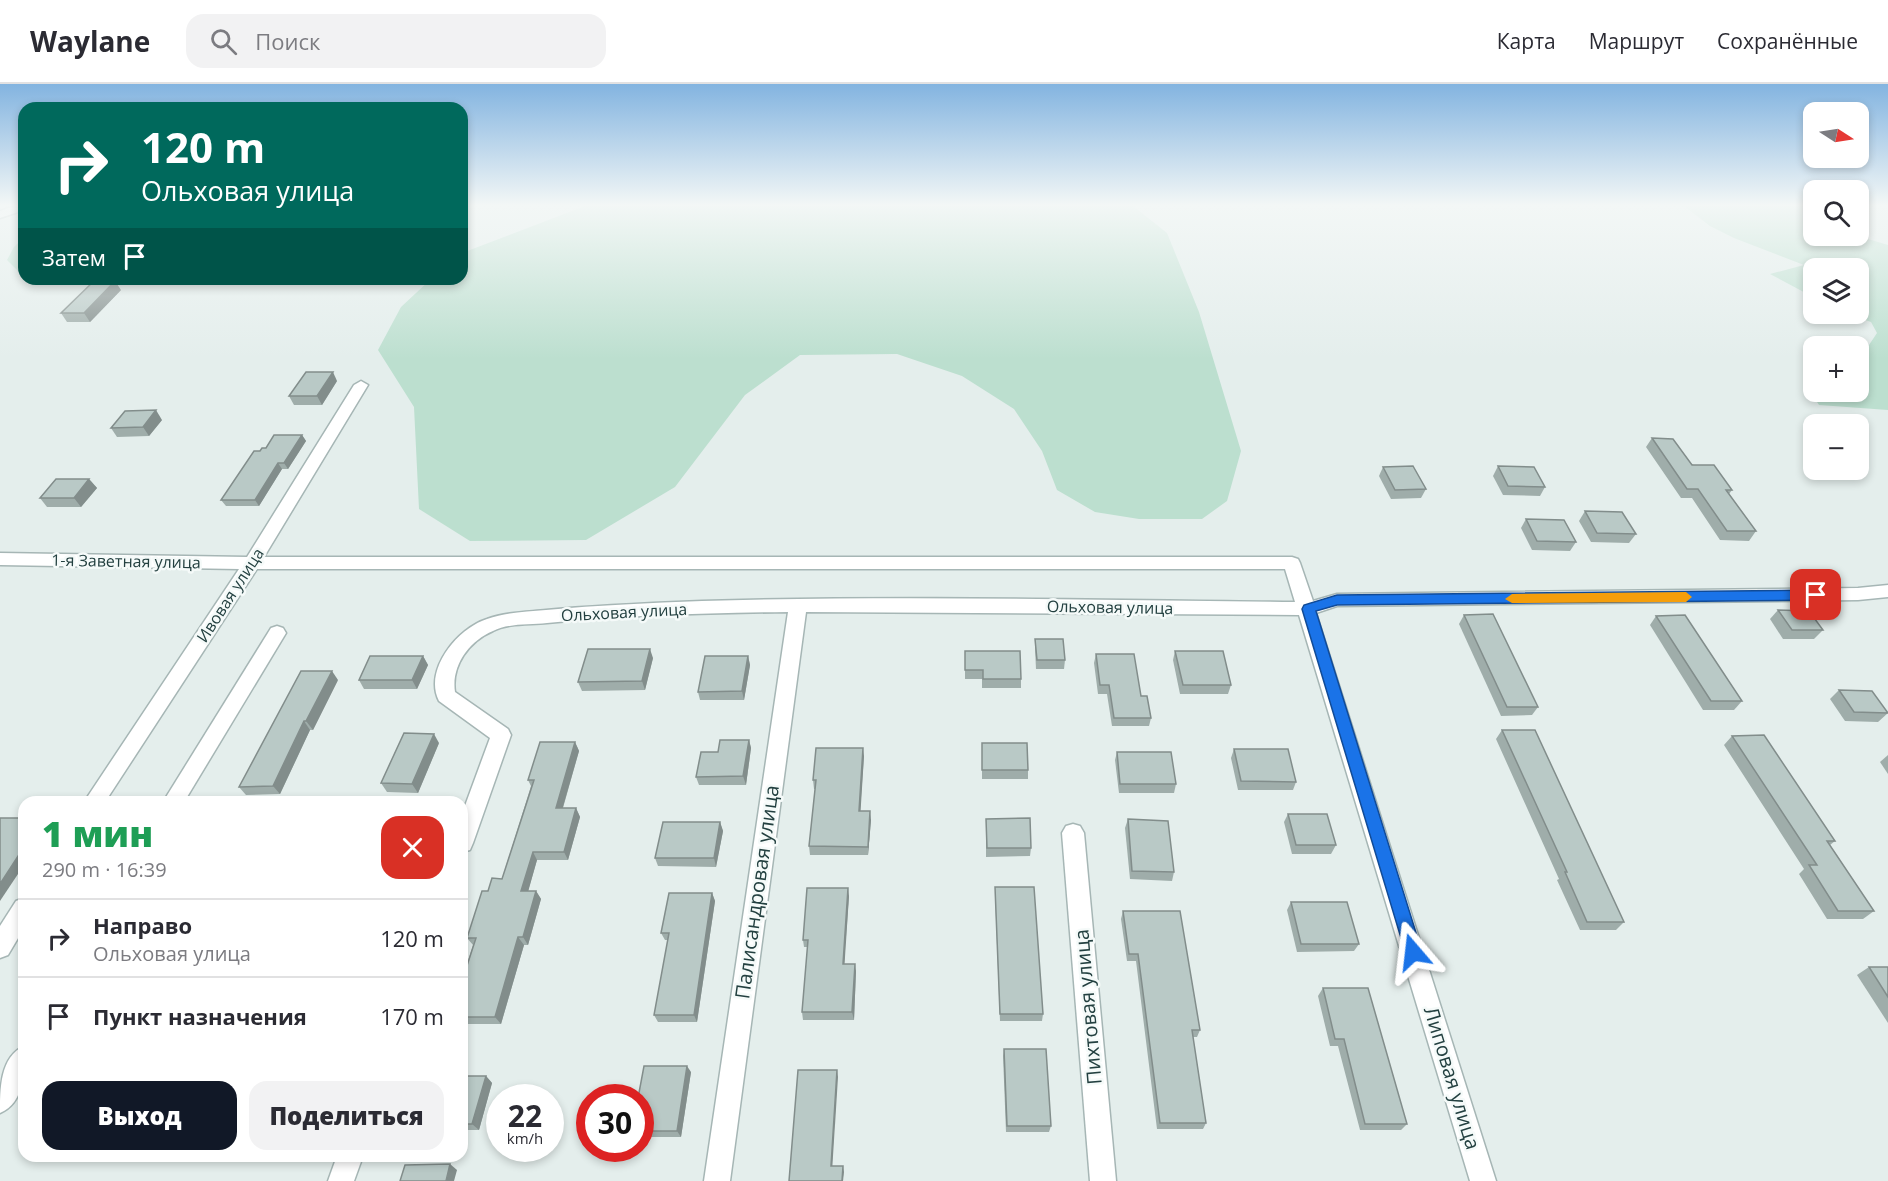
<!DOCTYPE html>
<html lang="ru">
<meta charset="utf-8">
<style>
body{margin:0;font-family:"Open Sans",sans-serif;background:#f2f2f3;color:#2b2b33;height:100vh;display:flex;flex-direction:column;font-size:22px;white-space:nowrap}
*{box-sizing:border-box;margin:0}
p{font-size:20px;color:#7c7c81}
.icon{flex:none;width:33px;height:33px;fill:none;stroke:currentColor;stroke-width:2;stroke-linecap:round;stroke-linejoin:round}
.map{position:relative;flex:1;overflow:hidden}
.details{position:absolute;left:18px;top:712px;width:450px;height:366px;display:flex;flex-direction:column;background:#fff;border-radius:18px;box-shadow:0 3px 9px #0003}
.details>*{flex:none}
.top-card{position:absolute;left:18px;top:18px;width:450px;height:183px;border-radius:18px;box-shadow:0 3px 9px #0003;background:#00695c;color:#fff;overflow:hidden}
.needle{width:39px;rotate:102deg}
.buttons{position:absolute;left:1803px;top:18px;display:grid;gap:12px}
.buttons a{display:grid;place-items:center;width:66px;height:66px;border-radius:12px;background:#fff;box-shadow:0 3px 9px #0003;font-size:30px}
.speed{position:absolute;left:486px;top:1000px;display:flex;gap:12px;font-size:30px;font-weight:700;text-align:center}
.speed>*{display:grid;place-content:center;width:78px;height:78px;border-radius:50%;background:#fff;box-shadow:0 3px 9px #0003;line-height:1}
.speed small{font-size:15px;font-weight:400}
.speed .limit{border:9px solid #d22;background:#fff;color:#111}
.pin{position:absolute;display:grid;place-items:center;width:51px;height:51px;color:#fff;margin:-26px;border-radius:12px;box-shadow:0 3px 9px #0006}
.me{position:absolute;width:66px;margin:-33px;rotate:343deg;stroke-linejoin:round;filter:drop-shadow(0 0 4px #0008)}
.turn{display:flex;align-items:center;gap:21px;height:126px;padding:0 24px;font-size:27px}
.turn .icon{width:78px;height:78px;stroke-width:2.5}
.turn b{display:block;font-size:42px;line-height:51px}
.then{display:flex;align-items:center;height:57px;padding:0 24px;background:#0003;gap:12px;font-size:22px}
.round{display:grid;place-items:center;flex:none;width:63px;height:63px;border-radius:18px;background:#f2f2f3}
.summary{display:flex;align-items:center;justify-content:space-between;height:102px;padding:0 24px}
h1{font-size:36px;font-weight:800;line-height:45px;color:#1e9e55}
.button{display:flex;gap:12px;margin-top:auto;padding:12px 24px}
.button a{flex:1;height:69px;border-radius:18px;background:#111827;color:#fff;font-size:24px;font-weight:800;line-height:69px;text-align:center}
.button a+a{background:#f2f2f3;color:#2b2b33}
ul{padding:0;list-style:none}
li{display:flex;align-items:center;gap:18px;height:78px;padding:0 24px;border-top:2px solid #e1e1e2}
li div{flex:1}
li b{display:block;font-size:22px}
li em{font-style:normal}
header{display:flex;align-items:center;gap:36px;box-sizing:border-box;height:84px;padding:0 30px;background:#fff;border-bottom:2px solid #e1e1e2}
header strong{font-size:28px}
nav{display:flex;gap:33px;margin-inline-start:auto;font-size:21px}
.search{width:420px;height:54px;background:#f2f2f3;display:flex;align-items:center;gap:15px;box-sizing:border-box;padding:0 21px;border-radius:18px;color:#7c7c81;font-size:22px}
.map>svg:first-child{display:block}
.green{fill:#bcdfcf}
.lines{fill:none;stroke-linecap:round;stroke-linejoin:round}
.minor-casing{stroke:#a6b6b5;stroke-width:3}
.minor{fill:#fff;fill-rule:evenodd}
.wall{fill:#9fadaa}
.shaded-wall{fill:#828d8b}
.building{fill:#b9c9c6;stroke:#828d8b;stroke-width:1.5}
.route{fill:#1a73e8;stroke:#114b97;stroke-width:1.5}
.slow{fill:#f59e0b}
.labels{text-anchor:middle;stroke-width:5;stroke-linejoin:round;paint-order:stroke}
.street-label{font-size:16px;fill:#234040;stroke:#f5faf9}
.near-street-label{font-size:20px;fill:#234040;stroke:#f5faf9}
</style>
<header>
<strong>Waylane</strong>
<div class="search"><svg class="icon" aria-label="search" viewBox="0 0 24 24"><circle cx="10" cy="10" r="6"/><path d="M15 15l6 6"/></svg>Поиск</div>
<nav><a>Карта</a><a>Маршрут</a><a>Сохранённые</a></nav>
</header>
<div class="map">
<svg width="1888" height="1097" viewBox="0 0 1888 1097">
<rect width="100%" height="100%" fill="#e4eeec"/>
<g class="green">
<path d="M585 122H1133L1167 149 1199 228 1241 367 1227 417 1202 435H1139L1095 428 1057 406 1042 367 1014 325 962 292 897 270 800 271 745 311 675 403 586 456 470 457 419 425 414 323 378 266 401 223 431 195H462V169Z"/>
<path d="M1684 122H1807L1813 125 1814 152H1858L1888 161V326L1819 321 1812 310 1858 308 1859 272 1863 270 1877 249 1871 238 1848 230H1858V184H1814L1813 213 1770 190 1804 181 1734 154 1710 142Z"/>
<path d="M24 153V187H18L7 176 14 163Z"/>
</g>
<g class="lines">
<defs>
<g id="minor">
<path d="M14 122H24V126L0 134V127Z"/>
<path d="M361 297 368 301 264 473H1292L1298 475 1300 479 1313 517 1337 510 1858 504 1888 501V513L1858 516 1337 522 1316 529 1496 1097H1470L1299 531 806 528 730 1097H704L788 528C708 529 627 531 547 539 530 541 508 539 493 547 469 557 451 582 455 608L508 645 511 651 473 759 470 766 462 768V730L490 654 439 617C423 586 458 544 487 535 506 528 526 528 546 526 598 521 650 519 702 517 899 511 1098 516 1295 518L1285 485H257L105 718H84L239 485 0 481V469L247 473 354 301Z"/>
<path d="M277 542 283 544 286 549 184 718H163L271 544Z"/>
<path d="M1073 740 1080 742 1084 749 1116 1097H1090L1062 749 1066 742Z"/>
<path d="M24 814V844L8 871 0 874V842L16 817Z"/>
<path d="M24 962C24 985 26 1018 0 1029 0 1005 0 973 24 962Z"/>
<path d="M337 1072H363L354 1097H328Z"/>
</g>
</defs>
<use href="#minor" class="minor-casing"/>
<use href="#minor" class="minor"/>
</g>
<g class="wall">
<path d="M121 206 90 238H67L61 229Z"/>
<path d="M337 297 322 321H294L289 312Z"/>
<path d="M162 336 149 352 117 353 111 344Z"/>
<path d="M1814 345V366L1803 355 1810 346Z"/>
<path d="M302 351 306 357 288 385H282L259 422H226L221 416 260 367 266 364Z"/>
<path d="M1652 354 1732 406 1729 410 1756 447 1749 457 1720 456 1692 414H1681L1646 363Z"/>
<path d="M1498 382 1545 403 1540 412 1503 411 1493 392Z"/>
<path d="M1383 383 1426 405 1421 414 1391 415 1379 392Z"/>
<path d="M89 395 97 404 81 423H47L40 414Z"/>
<path d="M1585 427 1636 450 1629 459 1591 458 1579 437Z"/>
<path d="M1526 435 1576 458 1570 467 1532 466 1521 444Z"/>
<path d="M1778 526 1823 546 1814 555H1783L1770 535Z"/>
<path d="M1464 531 1538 623 1532 631 1501 632 1459 540Z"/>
<path d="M1656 532 1742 617 1734 626H1703L1650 541Z"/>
<path d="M1035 555 1065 576 1064 585H1036L1035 564Z"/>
<path d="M965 567 1021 595V604H982V595H965Z"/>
<path d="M1175 567 1231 601 1228 610H1180L1173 576Z"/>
<path d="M1096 570 1141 612 1151 634 1149 642H1112L1107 610H1098L1094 579Z"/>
<path d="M423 572 428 581 417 605H364L359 596Z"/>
<path d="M748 572 750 581 744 616H700L698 608Z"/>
<path d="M653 574 645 606 582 607 578 598Z"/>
<path d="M338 596 313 646H310L280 710 246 711 239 703Z"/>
<path d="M1839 606 1888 629 1878 638 1845 637 1830 615Z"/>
<path d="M1502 646 1624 838 1616 846H1580L1557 796 1559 795 1496 655Z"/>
<path d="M1732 652 1835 757 1830 761 1874 827 1863 835H1827L1799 790 1804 785 1724 661Z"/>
<path d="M749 656 751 664 746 701H699L696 693 718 668Z"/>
<path d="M575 658 579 667 563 724H576L580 733 568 776H537L528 807H536L541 815 528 861H524L501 940H462V896L473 861 467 854 488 807 502 795 531 702 528 696Z"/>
<path d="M439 659 418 709 387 708 381 699Z"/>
<path d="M982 659 1028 686V695H982Z"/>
<path d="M1234 665 1296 698 1293 706H1238L1231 674Z"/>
<path d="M1117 668 1176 700 1174 709H1119L1115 676Z"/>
<path d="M1888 671V690L1880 678Z"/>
<path d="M864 672 860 727 871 736 868 771H810L809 762 815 705H814L813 696Z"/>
<path d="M1288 730 1336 761 1331 770H1292L1284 738Z"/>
<path d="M986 735 1031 764 1030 772 986 773Z"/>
<path d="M1128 735 1174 788 1172 797 1130 795 1125 744Z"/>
<path d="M720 738 723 747 716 783 658 782 655 774Z"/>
<path d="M995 803 1043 930 1042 937H1000L995 811Z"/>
<path d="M712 809 715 817 697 938H658L654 931 668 856H665L661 849Z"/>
<path d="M849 812 844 880 856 887 854 936H803L802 928 808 863H804L803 856Z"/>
<path d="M1291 818 1359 860 1354 867 1297 868 1287 826Z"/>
<path d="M1123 827 1200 946 1197 953H1193L1206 1039 1203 1045H1157L1136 877H1127L1121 835Z"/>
<path d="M1869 883H1888V939L1857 891Z"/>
<path d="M1323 904 1407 1040 1401 1046H1360L1338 962H1330L1318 912Z"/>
<path d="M1004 965 1051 1042 1049 1048H1006L1003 972Z"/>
<path d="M691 988 681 1053H640V1014Z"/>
<path d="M462 992H486L492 999 479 1046H462Z"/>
<path d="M233 1072H293L233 1073Z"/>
</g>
<g class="shaded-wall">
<path d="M115 197 121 206 90 238 84 229Z"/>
<path d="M333 288 337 297 322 321 317 312Z"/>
<path d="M156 326 162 336 149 352 143 343Z"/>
<path d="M302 351 306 357 288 385 284 379Z"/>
<path d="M278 379 282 385 259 422 255 416Z"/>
<path d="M89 395 97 404 81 423 74 414Z"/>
<path d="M650 565 653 574 645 606 642 597Z"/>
<path d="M423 572 428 581 417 605 412 596Z"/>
<path d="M748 572 750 581 744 616 742 607Z"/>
<path d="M332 587 338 596 313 646 306 637Z"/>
<path d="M304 637 310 646 280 710 273 702Z"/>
<path d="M434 650 439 659 418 709 412 700Z"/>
<path d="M749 656 751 664 746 701 743 692Z"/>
<path d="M575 658 579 667 560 733 556 724Z"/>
<path d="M863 664 864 672 860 736 859 727Z"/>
<path d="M576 724 580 733 568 776 564 768Z"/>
<path d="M870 727 871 736 868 771V763Z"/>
<path d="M720 738 723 747 716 783 714 774Z"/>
<path d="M24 763V781L0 817V800Z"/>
<path d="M533 768 537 776 526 815 521 807Z"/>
<path d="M848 804 849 812 844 888 843 880Z"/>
<path d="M536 807 541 815 528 861 523 853Z"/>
<path d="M712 809 715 817 697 938 694 931Z"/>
<path d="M518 853 524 861 501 940 495 933Z"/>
<path d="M855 880 856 887 854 936 852 928Z"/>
<path d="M687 982 691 988 681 1053 677 1047Z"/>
<path d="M837 986 838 993 832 1088 831 1082Z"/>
<path d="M486 992 492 999 479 1046 472 1040Z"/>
<path d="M450 1080 457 1086 454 1097H446Z"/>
<path d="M843 1082 844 1088 843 1097H842Z"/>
</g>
<g class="building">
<path d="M96 195H113L115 197 84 229H61Z"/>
<path d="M306 288H333L317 312H289Z"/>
<path d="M156 326 143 343 111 344 125 327Z"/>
<path d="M274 351H302L284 379H278L255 416H221L254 367H260L262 364H266Z"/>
<path d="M1652 354 1673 355 1692 381H1714L1732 406H1726L1756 447H1727L1698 405H1687Z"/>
<path d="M1413 382 1426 405 1395 406 1383 383Z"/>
<path d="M1498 382 1534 383 1545 403 1508 402Z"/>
<path d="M56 395H89L74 414H40Z"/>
<path d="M1585 427 1622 428 1636 450 1597 449Z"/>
<path d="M1526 435 1564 436 1576 458 1537 457Z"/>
<path d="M1778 526 1809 527 1823 546H1792Z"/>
<path d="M1493 530 1538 623H1507L1464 531Z"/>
<path d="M1685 531 1742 617H1711L1656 532Z"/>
<path d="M1035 555H1063L1065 576H1037Z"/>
<path d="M588 565H650L642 597 578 598Z"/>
<path d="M965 567H1020L1021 595H983V586H965Z"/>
<path d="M1175 567H1223L1231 601H1183Z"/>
<path d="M1096 570H1134L1141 612H1147L1151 634H1114L1109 601H1100Z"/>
<path d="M370 572H423L412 596H359Z"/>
<path d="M705 572H748L742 607 698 608Z"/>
<path d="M301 587H332L306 637H304L273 702 239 703Z"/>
<path d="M1839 606 1872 607 1888 629 1854 628Z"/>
<path d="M1502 646H1535L1624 838H1587L1565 788H1567Z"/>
<path d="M404 649 434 650 412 700 381 699Z"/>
<path d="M1764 651 1835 757H1827L1874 827H1838L1809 781H1817L1732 652Z"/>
<path d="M720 656H749L743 692 696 693 701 668H718Z"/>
<path d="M540 658H575L556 724H576L564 768H533L521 807H536L523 853H518L495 933H462V897L476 854H467L482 807H488L492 794 502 795 534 696H528Z"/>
<path d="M982 659H1027L1028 686H982Z"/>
<path d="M816 664H863L859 727H870L868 763 809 762 816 696H813Z"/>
<path d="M1234 665H1288L1296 698 1241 697Z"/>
<path d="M1117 668H1171L1176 700H1120Z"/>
<path d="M1288 730H1327L1336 761H1296Z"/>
<path d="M0 734H24V763L0 800Z"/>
<path d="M1030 734 1031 764H987L986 735Z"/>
<path d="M1128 735 1168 737 1174 788 1132 787Z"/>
<path d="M663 738H720L714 774H655Z"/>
<path d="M995 803H1034L1043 930H1000Z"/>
<path d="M807 804H848L843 880H855L852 928H802L808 856H803Z"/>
<path d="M669 809H712L694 931H654L669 849H661Z"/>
<path d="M1291 818H1347L1359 860H1301Z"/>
<path d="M1123 827H1180L1200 946H1192L1206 1039H1160L1138 870H1129Z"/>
<path d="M1869 883H1888V913Z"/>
<path d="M1323 904H1368L1407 1040H1365L1344 955H1335Z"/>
<path d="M1004 965H1046L1051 1042H1007Z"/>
<path d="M644 982H687L677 1047H640V1014H638Z"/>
<path d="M798 986H837L831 1082H843L842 1097H789Z"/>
<path d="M462 992H486L472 1040H462Z"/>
<path d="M450 1080 446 1097H400L405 1081Z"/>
</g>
<linearGradient id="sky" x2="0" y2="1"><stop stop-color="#83b4e0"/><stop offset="0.44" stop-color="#f3f7f6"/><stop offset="1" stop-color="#f3f7f6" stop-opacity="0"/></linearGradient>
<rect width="1888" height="275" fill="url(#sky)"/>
<path class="route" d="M1816 506 1822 511 1816 516 1337 521 1316 527 1422 868 1420 874 1413 876 1407 874 1302 525 1304 521 1337 511Z"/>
<path class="slow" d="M1686 508 1692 513 1686 518 1512 519 1505 515 1512 510Z"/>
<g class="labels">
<g class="street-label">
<text transform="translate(126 477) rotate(1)" y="6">1-я Заветная улица</text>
<text transform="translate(230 511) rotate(-57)" y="6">Ивовая улица</text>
<text transform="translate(1110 523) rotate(1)" y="6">Ольховая улица</text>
<text transform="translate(624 528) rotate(-3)" y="6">Ольховая улица</text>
</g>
<g class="near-street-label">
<text transform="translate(757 808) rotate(-82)" y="7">Палисандровая улица</text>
<text transform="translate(1088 923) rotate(-95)" y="7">Пихтовая улица</text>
<text transform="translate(1452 994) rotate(73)" y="7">Липовая улица</text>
</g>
</g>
</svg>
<div class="buttons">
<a><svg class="needle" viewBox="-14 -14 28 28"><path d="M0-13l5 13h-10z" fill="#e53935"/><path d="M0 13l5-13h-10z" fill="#7c7c81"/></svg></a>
<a><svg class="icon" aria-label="search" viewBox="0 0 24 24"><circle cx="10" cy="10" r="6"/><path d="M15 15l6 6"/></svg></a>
<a><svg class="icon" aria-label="layers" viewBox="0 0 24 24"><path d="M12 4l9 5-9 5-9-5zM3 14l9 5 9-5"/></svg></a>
<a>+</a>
<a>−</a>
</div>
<div class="speed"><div>22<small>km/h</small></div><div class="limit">30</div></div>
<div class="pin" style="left:1816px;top:511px;background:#d93025"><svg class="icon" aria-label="arrive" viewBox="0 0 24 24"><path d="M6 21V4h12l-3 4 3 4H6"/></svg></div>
<svg class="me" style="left:1413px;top:868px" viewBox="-20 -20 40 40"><path d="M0-17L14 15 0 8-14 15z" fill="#1a73e8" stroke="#fff" stroke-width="4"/></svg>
<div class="top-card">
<div class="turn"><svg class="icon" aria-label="right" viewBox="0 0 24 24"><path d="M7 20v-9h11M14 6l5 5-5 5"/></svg><div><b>120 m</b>Ольховая улица</div></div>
<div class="then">Затем<svg class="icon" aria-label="arrive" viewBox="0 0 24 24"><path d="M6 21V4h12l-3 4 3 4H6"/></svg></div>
</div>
<section class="details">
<div class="summary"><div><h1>1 мин</h1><p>290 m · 16:39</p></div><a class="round" style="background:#d93025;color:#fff"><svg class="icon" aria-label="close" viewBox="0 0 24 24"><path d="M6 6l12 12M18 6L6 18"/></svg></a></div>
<ul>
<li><svg class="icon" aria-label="right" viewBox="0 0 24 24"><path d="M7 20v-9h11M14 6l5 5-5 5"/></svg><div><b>Направо</b><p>Ольховая улица</p></div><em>120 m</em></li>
<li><svg class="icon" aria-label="arrive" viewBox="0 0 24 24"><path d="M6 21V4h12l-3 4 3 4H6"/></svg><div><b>Пункт назначения</b></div><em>170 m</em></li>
</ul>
<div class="button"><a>Выход</a><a>Поделиться</a></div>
</section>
</div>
